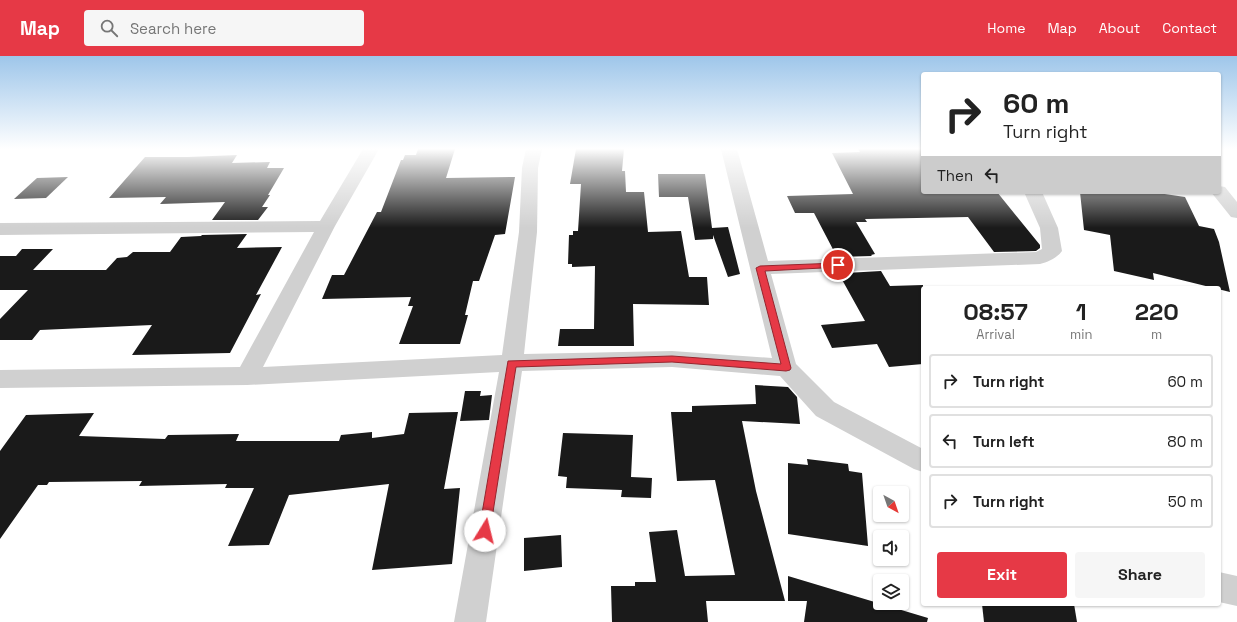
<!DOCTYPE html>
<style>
body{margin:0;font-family:"Space Grotesk",sans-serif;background:#f6f6f6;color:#222;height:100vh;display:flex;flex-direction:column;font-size:15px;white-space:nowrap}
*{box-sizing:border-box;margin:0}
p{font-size:13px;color:#767676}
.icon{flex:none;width:22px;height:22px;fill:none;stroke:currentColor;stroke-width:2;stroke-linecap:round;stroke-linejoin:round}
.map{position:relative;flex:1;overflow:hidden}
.sheet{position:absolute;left:921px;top:230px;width:300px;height:320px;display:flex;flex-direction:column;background:#fff;border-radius:4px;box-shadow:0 1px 3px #0004}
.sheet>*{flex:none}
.top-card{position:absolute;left:921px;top:16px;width:300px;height:122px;border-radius:4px;box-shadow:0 1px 3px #0004;background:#fff;color:#222;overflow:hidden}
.needle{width:26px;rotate:140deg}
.controls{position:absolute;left:873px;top:430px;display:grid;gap:8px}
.controls a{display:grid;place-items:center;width:36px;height:36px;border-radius:4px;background:#fff;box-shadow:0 1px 3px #0004;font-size:20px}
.pin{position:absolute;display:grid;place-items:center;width:34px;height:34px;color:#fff;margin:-17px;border:2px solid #fff;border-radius:50%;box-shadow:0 1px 4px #0007}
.me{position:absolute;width:44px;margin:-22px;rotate:9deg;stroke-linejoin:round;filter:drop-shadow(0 0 3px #0008)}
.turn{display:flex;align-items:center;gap:14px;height:84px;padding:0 16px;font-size:18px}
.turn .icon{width:52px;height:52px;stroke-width:2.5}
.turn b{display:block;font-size:28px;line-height:34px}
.then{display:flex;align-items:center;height:38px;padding:0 16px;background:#0003;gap:8px;font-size:15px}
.eta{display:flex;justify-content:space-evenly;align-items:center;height:68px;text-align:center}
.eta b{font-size:24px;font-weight:700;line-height:28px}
.action{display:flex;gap:8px;margin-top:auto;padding:8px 16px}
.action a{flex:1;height:46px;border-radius:4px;background:#e63946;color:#fff;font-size:16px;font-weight:700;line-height:46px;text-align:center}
.action a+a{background:#f6f6f6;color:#222}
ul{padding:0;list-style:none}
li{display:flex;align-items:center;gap:12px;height:54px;margin:0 8px 6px;padding:0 8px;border:2px solid #e0e0e0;border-radius:4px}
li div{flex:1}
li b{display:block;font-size:15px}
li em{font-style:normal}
header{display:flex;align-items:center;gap:24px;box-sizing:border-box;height:56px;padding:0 20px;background:#e63946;color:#fff}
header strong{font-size:19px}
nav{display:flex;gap:22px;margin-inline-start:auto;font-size:14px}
.search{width:280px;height:36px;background:#f6f6f6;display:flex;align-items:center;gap:10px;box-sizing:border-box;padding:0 14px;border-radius:4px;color:#767676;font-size:15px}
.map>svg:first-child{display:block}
.building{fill:#1a1a1a}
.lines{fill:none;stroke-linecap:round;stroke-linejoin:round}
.minor{fill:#d0d0d0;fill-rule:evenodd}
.route{fill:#e63946;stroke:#96252e}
</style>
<header>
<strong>Map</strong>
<div class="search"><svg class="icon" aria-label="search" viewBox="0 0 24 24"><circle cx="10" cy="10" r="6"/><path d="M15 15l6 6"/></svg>Search here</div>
<nav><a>Home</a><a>Map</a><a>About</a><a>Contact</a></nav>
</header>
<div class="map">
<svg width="1237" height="566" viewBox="0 0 1237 566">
<rect width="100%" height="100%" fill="#fff"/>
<g class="building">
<path d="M418 93H455L446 122 515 121 505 178 495 179 479 225H473L465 259H468L460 288H399L413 250H408L411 241 322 243 332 219H344L377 156H381L401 104H403L405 99H416Z"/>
<path d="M576 93H624L622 115H625L626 136H644L648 176 681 175 689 221H707L709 249 633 248 634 290H558L560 273H594L595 210 572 211V208H568L569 179H573V175H578L581 128H570Z"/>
<path d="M858 93H923V136H997L1040 189V192L1036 195 994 196 968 161 865 163 867 166H856L875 198 871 199 872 200 837 201 814 157H795L787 140 853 138 832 97 860 96Z"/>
<path d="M237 99 232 107 270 106 267 112H284L268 139H270L262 151H268L258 164H212L225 146 160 148 166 141 109 142 145 101H188Z"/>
<path d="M658 118H705L712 172 728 171 740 218 728 221 713 179V183L695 184 688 141H659Z"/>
<path d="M68 121 46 142 14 143 37 122Z"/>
<path d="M1080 136H1151L1185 141 1199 170 1214 173 1219 186 1230 236 1153 217 1154 224 1114 215 1110 179 1084 174Z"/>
<path d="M247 178 237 192 282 191 256 239 261 238 230 297 132 299 152 269 40 274 32 284H0V263L28 234H0V200H16L22 193H53L33 214H106L117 202 127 201 133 196H170L181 181 201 180 202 179Z"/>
<path d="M881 215 890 230 923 229V308L889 311 877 288 832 292 821 269 865 265 840 220 847 219 846 217Z"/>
<path d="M755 329 788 331 797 341 800 368 742 365 756 435 785 545H706L708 566H612L611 530H635V526H656L649 476 677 474 685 520 735 519 715 424 677 425 671 356H692V350L756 348Z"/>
<path d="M465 335H481L480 340 492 339 489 364 460 365Z"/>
<path d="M458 356 444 433 460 432 452 508 372 514 389 428 289 439 269 489 228 490 254 432H225L227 428 139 430 142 425 49 426 47 429H38L0 483V395L26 359 94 357 79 380 165 383 168 379 239 378 236 385H339L341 379 372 376V382L404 378 409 357Z"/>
<path d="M563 377 633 379 631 421 652 422 651 442 621 441 622 434 566 432 567 421 558 420Z"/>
<path d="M807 403 848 408 849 415 862 417 868 490 788 478V407L808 409Z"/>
<path d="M561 479 562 511 524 515V482Z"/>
<path d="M788 520 928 562 927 566H804L807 545H788Z"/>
<path d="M982 548H1074L1077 566H984Z"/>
</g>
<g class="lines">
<g class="minor">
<path d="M363 93H379L335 170 263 311 502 299 519 176 522 112 526 93H542L538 112 537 176 524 298 672 295 772 302 721 93H737L768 205 1036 196 1042 193 1040 172 1024 136H1042L1058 172 1062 195C1057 202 1048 206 1040 208L771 218 796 308 834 346 923 393V416L914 413 816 360 780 320 672 311 522 315 486 566H454L499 316 247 329 0 332V314L240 311 314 176 0 179V167L320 165Z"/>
<path d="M1219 130 1225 131 1237 146V162L1231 161 1211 136H1219Z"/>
<path d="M1219 516 1237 520V550L1219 546Z"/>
</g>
</g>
<linearGradient id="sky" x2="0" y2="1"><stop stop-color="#9ec6ea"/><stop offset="0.54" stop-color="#fff"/><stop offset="1" stop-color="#fff" stop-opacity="0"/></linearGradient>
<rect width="1237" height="172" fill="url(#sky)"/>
<path class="route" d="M838 207 841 208V211L765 215 791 312 790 314 786 315 672 306 516 311 490 475 489 478 485 480 480 478 479 475 508 305 672 300 781 308 756 212 760 210Z"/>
</svg>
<div class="controls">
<a><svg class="needle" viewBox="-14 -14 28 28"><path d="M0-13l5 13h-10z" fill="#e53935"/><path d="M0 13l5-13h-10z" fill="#767676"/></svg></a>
<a><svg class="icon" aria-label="sound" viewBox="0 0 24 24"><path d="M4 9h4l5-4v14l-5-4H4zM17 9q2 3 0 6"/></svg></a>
<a><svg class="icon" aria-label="layers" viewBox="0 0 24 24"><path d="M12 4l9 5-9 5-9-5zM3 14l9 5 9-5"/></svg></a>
</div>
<div class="pin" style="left:838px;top:209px;background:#d93025"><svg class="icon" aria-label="arrive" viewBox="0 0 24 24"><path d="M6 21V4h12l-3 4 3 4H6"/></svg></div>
<svg class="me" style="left:485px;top:475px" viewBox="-20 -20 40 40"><circle r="19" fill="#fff"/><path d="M0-13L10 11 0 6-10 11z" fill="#e63946"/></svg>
<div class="top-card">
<div class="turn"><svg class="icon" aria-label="right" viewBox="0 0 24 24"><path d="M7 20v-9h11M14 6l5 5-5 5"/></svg><div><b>60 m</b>Turn right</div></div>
<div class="then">Then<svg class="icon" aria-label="left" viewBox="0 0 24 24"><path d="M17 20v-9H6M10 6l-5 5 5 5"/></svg></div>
</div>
<section class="sheet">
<div class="eta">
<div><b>08:57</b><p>Arrival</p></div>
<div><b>1</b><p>min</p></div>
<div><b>220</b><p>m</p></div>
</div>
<ul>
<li><svg class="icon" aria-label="right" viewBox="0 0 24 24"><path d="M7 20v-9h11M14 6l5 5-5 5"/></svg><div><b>Turn right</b></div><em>60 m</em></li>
<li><svg class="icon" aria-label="left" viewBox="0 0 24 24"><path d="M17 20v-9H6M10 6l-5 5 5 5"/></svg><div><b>Turn left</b></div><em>80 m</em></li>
<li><svg class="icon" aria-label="right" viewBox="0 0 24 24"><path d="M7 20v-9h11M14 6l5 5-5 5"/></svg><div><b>Turn right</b></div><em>50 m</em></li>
</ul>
<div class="action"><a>Exit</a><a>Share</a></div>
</section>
</div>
